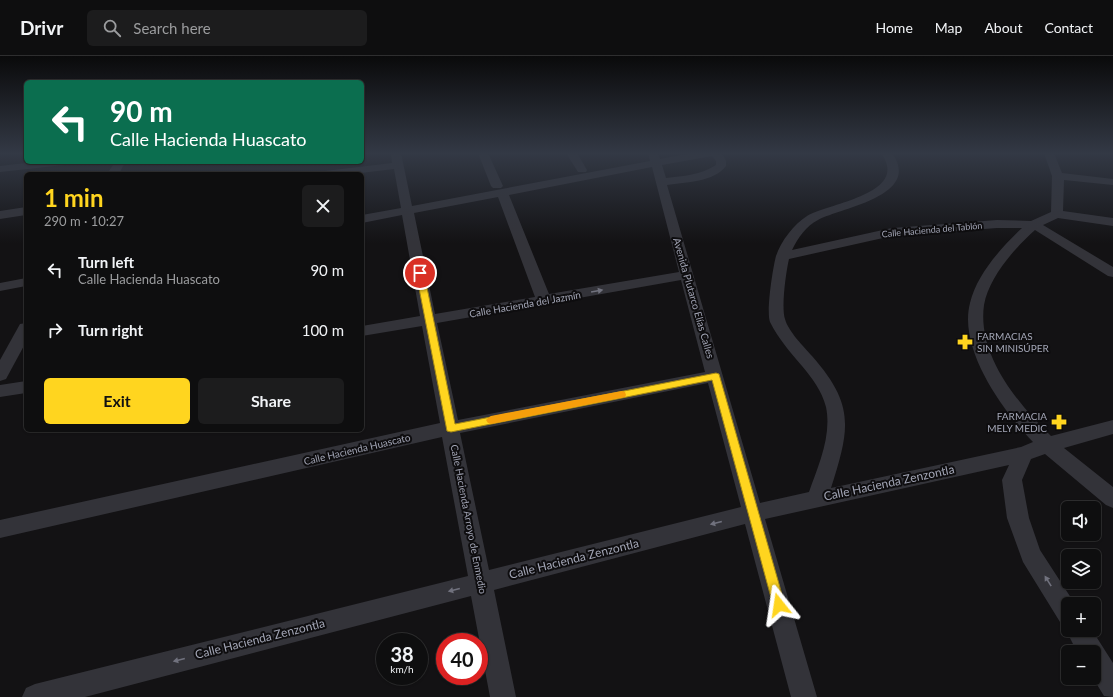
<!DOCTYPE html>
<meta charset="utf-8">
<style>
body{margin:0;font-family:Lato,sans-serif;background:#1c1c1d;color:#f1f3f6;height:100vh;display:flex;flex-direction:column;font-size:15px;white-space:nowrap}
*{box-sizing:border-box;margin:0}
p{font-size:13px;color:#9b9c9e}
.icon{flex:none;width:22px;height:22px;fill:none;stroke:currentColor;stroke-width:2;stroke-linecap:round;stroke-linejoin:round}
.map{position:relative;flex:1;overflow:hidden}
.side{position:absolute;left:24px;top:116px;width:340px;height:260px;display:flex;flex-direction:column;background:#0e0e0f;border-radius:6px;box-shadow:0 1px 3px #0004,0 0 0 1px #2e2e2f}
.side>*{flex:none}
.hud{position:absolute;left:24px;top:24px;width:340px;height:84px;border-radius:6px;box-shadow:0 1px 3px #0004,0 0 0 1px #2e2e2f;background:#0b6e4f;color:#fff;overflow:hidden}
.controls{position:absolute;left:1061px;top:445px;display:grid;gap:8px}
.controls a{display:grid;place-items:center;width:40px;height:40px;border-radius:6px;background:#0e0e0f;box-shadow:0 1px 3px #0004,0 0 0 1px #2e2e2f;font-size:20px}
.speed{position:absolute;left:376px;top:577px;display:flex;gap:8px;font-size:20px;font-weight:700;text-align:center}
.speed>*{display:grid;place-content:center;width:52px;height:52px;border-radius:50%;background:#0e0e0f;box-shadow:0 1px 3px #0004,0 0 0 1px #2e2e2f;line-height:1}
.speed small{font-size:10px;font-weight:400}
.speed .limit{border:6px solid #d22;background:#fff;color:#111}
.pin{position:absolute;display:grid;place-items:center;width:34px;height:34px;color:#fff;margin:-17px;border:2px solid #fff;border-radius:50%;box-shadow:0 1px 4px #0007}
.me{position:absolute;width:44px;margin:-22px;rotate:345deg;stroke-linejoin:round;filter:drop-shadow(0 0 3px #0008)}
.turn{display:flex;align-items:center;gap:14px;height:84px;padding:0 20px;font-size:18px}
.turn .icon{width:52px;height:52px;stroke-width:2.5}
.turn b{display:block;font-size:28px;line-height:34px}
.round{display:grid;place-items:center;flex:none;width:42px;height:42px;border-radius:6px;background:#1c1c1d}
.overview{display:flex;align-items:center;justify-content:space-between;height:68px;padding:0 20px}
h1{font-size:24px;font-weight:700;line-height:30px;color:#ffd51f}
.primary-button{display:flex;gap:8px;margin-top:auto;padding:8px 20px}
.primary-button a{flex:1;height:46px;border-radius:6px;background:#ffd51f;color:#111;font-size:16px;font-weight:700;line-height:46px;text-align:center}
.primary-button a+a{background:#1c1c1d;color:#f1f3f6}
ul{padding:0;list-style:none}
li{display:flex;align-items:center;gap:12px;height:60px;padding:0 20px}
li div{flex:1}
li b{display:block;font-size:15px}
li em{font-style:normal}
header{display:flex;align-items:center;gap:24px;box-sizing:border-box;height:56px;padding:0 20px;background:#0e0e0f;border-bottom:1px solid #2e2e2f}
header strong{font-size:19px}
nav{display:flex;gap:22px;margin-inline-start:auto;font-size:14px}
.search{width:280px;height:36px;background:#1c1c1d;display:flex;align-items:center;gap:10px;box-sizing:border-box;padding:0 14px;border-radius:6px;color:#9b9c9e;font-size:15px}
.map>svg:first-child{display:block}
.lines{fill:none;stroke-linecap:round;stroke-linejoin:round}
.minor{fill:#333339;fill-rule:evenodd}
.oneway{fill:#71727e}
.route{fill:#ffd51f;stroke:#a68a14}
.slow{fill:#f59e0b}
.labels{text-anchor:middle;stroke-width:4;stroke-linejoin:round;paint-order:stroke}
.far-street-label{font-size:9px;fill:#a3a6b6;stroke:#0e0d0f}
.street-label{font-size:10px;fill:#a3a6b6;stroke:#0e0d0f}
.poi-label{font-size:10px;fill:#a3a6b6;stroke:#0e0d0f;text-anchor:start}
.near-street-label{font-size:12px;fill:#a3a6b6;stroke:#0e0d0f}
</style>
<header>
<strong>Drivr</strong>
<div class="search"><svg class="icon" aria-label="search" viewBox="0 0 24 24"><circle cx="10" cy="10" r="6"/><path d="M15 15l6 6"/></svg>Search here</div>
<nav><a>Home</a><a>Map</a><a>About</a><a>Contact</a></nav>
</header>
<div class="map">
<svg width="1113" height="641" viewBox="0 0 1113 641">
<rect width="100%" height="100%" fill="#131214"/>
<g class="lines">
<g class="minor">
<path d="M391 97H401L412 150 650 105 648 97H658L660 103 691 97H722L726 105V110C714 126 686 126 667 129L760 447 809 436C818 410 832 380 826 351 822 335 812 322 802 310 790 296 778 282 770 266 766 256 773 211 776 200 781 185 794 168 807 160 828 147 911 138 881 97H892C923 140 840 152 818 164 806 170 798 182 792 194L892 172 997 164 1031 165 1051 156 1052 120 1044 97H1054L1062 117 1113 123V129L1064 124 1063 155 1113 162V170L1058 162 1043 169 1113 211V221L1108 220 1035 174C1014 193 989 221 984 249 977 299 1018 348 1051 380L1113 364V378L1064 392 1113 431V452L1106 449 1045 398 1031 403 1022 424 1029 462 1040 494 1075 548H1068V574H1092L1113 607V641L1104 640 1093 622 1094 596H1077L1066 574 1068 570 1060 566 1023 506 1007 462 1002 424 1009 409 765 463 817 641H791L745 468 494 534 516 641H490L471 540 85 641H22L26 632 35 628 468 520 442 381 0 482V464L440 367 422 270 362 280V270L420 260 402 159 362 167V159L401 152 394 113 352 118H319L325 115 392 107ZM712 100 716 105V109C701 119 683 120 666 122L662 109ZM652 111 679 216 549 238 509 139ZM498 141 535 241 435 258 414 157ZM997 172H1022C1001 192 977 218 970 247 958 293 1003 355 1033 386L1021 391 831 432C850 372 855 349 812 300 804 291 788 275 785 263 781 251 786 216 789 203L892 180ZM681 224 705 316 458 364 437 267ZM708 327 741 451 489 514 460 377Z"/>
<path d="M478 97H488L503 130 501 132H493L491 130Z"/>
<path d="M566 97H577L587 114 586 116H578Z"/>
<path d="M34 106H69L64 109 0 116V110Z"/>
<path d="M115 106H125L119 118H107Z"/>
<path d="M26 151V159L0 163V155Z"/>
<path d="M26 222V230L0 235V227Z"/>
<path d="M26 267V286L6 323 0 325V304L20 268Z"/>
<path d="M26 325V337L0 341V329Z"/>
</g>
</g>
<defs><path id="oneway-solid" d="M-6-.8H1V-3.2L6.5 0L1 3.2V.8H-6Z"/></defs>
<g class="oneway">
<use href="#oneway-solid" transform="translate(597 235) rotate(-10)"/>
<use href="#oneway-solid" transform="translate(716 467) rotate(166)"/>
<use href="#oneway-solid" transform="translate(1048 525) rotate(-122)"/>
<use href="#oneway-solid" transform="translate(454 534) rotate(166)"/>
<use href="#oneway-solid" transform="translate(179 604) rotate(166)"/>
</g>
<linearGradient id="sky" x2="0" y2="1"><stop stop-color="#0a0a0b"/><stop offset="0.52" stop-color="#333945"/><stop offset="1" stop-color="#333945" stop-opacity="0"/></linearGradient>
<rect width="1113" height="187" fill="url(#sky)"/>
<path class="route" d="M420 215 424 217 455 368 716 317 719 318 785 549 783 553 779 555 775 553 773 549 712 324 451 376 447 375 416 217Z"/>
<path class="slow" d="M622 335 625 336 626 339 625 341 491 368 488 367 486 364 488 362 491 360Z"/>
<defs>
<symbol id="pharmacy-bare" viewBox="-9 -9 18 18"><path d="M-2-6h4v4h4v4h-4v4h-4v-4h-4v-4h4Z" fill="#ffd51f" stroke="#0e0d0f" stroke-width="2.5" paint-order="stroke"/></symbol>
</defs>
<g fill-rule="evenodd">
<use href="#pharmacy-bare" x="954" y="275" width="22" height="22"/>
<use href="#pharmacy-bare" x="1048" y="355" width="22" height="22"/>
</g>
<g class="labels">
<g class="far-street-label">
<text transform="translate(932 174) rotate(-5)" y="3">Calle Hacienda del Tablón</text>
</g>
<g class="street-label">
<text transform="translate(694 242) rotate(74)" y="4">Avenida Plutarco Elías Calles</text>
<text transform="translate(525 248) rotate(-10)" y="4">Calle Hacienda del Jazmín</text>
<text transform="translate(357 393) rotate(-13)" y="4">Calle Hacienda Huascato</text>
<text transform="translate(469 463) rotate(79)" y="4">Calle Hacienda Arroyo de Enmedio</text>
</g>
<g class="poi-label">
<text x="977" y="284">FARMACIAS<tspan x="977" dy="12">SIN MINISÚPER</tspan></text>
<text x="1047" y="364" text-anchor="end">FARMACIA<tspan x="1047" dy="12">MELY MEDIC</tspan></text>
</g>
<g class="near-street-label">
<text transform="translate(889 427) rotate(-12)" y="4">Calle Hacienda Zenzontla</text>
<text transform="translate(574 503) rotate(-14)" y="4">Calle Hacienda Zenzontla</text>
<text transform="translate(260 583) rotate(-14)" y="4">Calle Hacienda Zenzontla</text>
</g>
</g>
</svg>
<div class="controls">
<a><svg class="icon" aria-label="sound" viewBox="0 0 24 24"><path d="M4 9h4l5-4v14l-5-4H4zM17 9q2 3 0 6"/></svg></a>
<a><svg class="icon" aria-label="layers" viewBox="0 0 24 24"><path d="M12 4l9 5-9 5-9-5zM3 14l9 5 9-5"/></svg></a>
<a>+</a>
<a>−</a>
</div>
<div class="speed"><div>38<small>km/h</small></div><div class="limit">40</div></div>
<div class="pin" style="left:420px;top:217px;background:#d93025"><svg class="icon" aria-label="arrive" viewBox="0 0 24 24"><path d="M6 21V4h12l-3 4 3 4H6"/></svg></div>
<svg class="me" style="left:779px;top:549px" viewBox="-20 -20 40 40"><path d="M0-17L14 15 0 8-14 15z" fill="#ffd51f" stroke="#fff" stroke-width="4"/></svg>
<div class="hud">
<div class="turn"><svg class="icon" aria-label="left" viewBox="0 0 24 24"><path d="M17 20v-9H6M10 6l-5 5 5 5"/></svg><div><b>90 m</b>Calle Hacienda Huascato</div></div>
</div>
<section class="side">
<div class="overview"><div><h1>1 min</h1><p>290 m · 10:27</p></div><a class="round"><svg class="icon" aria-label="close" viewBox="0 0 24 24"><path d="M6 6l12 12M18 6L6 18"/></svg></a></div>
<ul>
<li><svg class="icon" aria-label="left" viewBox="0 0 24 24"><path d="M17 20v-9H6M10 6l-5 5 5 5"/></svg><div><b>Turn left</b><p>Calle Hacienda Huascato</p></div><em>90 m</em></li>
<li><svg class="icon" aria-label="right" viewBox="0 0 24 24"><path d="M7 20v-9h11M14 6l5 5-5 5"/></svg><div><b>Turn right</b></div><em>100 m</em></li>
</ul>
<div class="primary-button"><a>Exit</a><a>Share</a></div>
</section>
</div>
